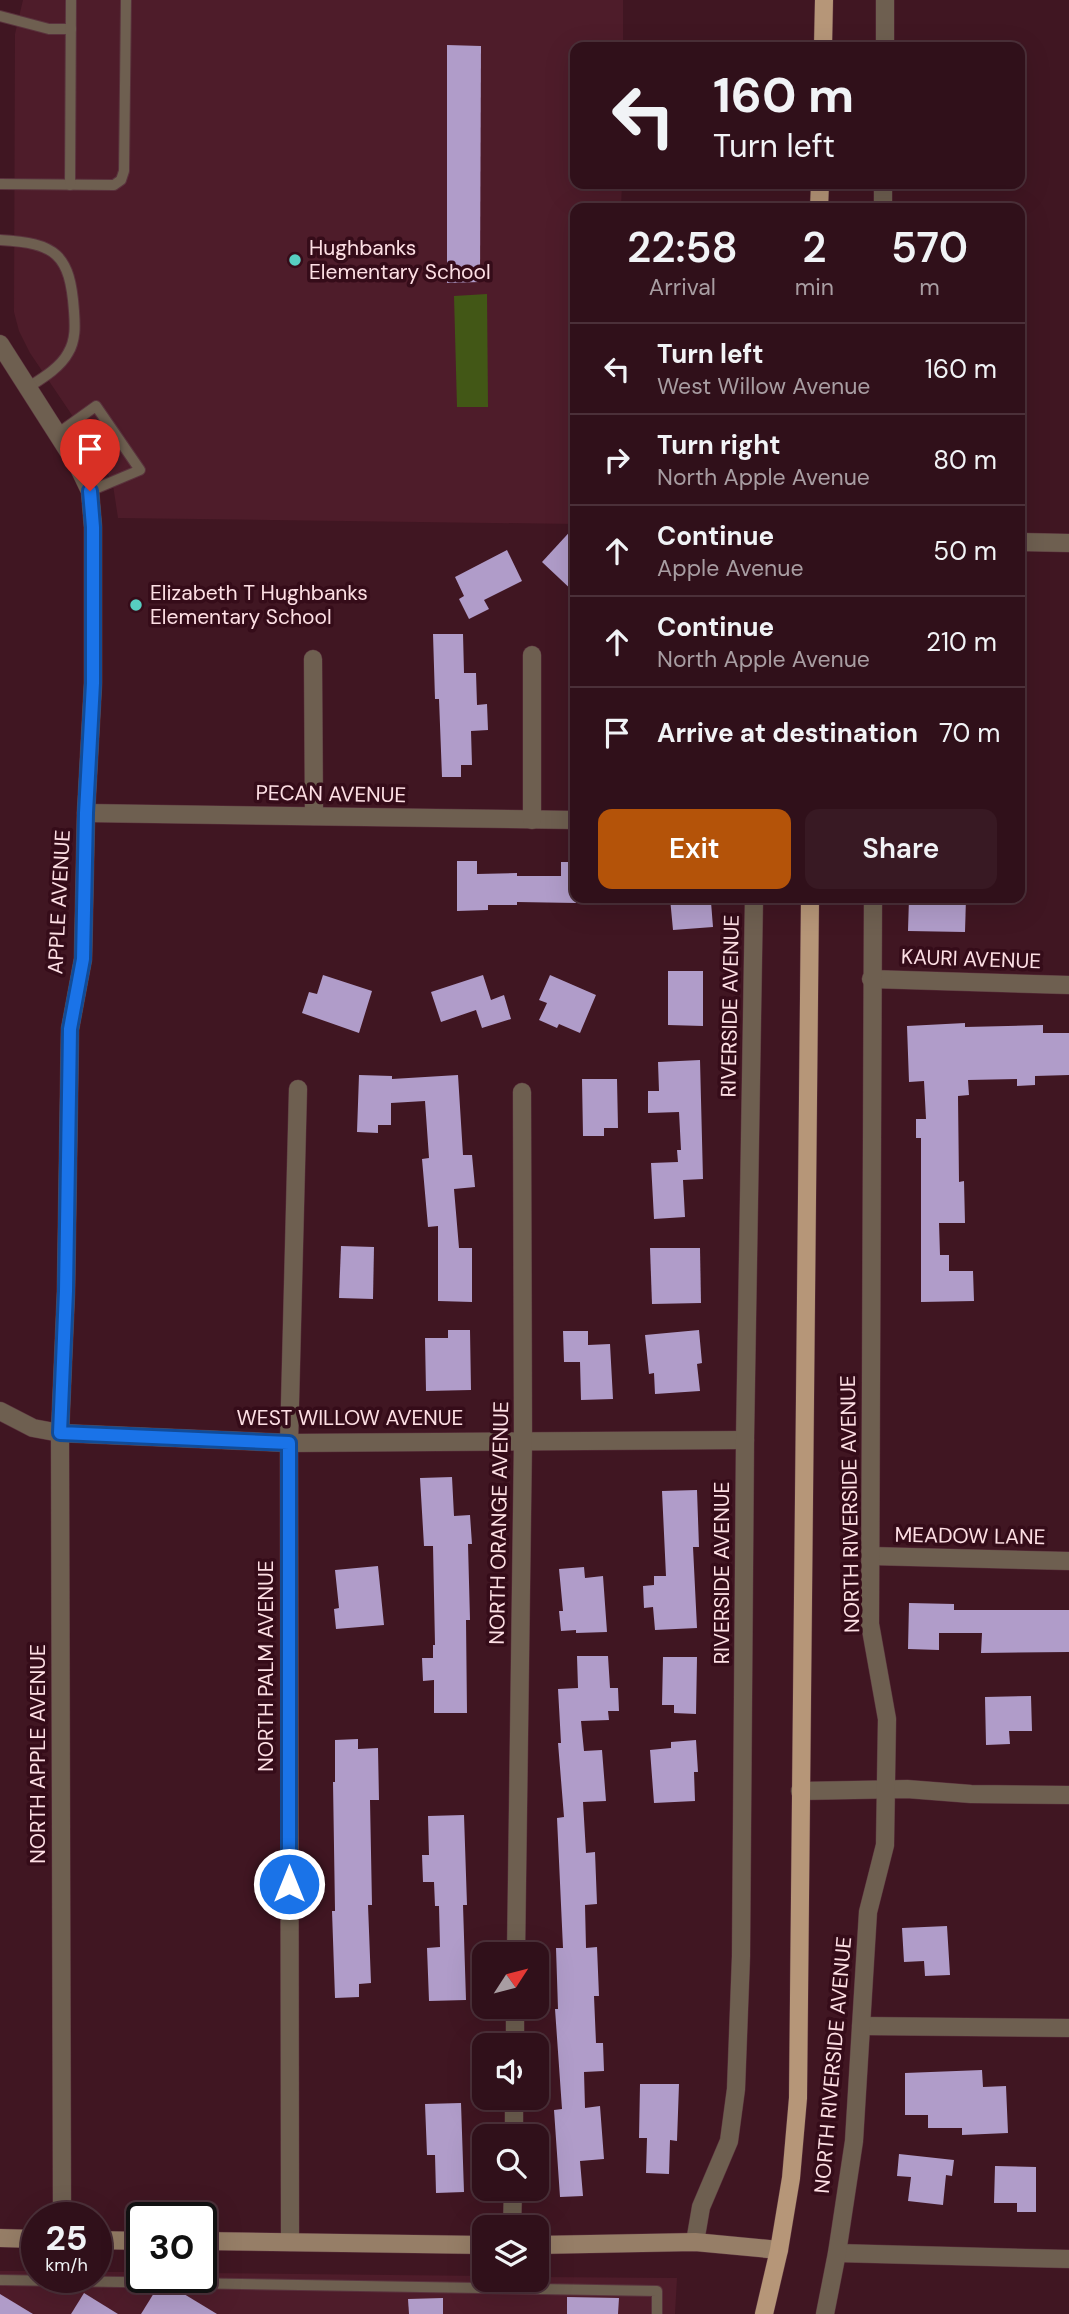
<!DOCTYPE html>
<style>
body{margin:0;font-family:"DM Sans",sans-serif;background:#381923;color:#f1f3f6;height:100vh;display:flex;flex-direction:column;font-size:26px;white-space:nowrap}
*{box-sizing:border-box;margin:0}
p{font-size:23px;color:#a89da2}
.icon{flex:none;width:38px;height:38px;fill:none;stroke:currentColor;stroke-width:2;stroke-linecap:round;stroke-linejoin:round}
.map{position:relative;flex:1;overflow:hidden}
.details{position:absolute;left:570px;top:203px;width:455px;height:700px;display:flex;flex-direction:column;background:#30101a;border-radius:14px;box-shadow:0 7px 28px #0002,0 0 0 2px #4b3039}
.details>*{flex:none}
.top-card{position:absolute;left:570px;top:42px;width:455px;height:147px;border-radius:14px;box-shadow:0 7px 28px #0002,0 0 0 2px #4b3039;background:#30101a;color:#f1f3f6;overflow:hidden}
.needle{width:46px;rotate:54deg}
.tools{position:absolute;left:472px;top:1942px;display:grid;gap:14px}
.tools a{display:grid;place-items:center;width:77px;height:77px;border-radius:14px;background:#30101a;box-shadow:0 7px 28px #0002,0 0 0 2px #4b3039;font-size:35px}
.speed{position:absolute;left:21px;top:2202px;display:flex;gap:14px;font-size:35px;font-weight:700;text-align:center}
.speed>*{display:grid;place-content:center;width:91px;height:91px;border-radius:50%;background:#30101a;box-shadow:0 7px 28px #0002,0 0 0 2px #4b3039;line-height:1}
.speed small{font-size:18px;font-weight:400}
.speed .limit{border:4px solid #111;border-radius:10px;background:#fff;color:#111}
.pin{position:absolute;display:grid;place-items:center;width:60px;height:60px;color:#fff;margin:-72px -30px;border-radius:50% 50% 50% 0;rotate:-45deg;box-shadow:0 0 7px #0007}
.pin .icon{rotate:45deg}
.me{position:absolute;width:77px;margin:-38px;rotate:0deg;stroke-linejoin:round;filter:drop-shadow(0 0 5px #0008)}
.turn{display:flex;align-items:center;gap:24px;height:147px;padding:0 28px;font-size:32px}
.turn .icon{width:91px;height:91px;stroke-width:2.5}
.turn b{display:block;font-size:49px;line-height:60px}
.eta{display:flex;justify-content:space-evenly;align-items:center;height:119px;text-align:center}
.eta b{font-size:42px;font-weight:600;line-height:49px}
.button{display:flex;gap:14px;margin-top:auto;padding:14px 28px}
.button a{flex:1;height:80px;border-radius:14px;background:#b45309;color:#fff;font-size:28px;font-weight:600;line-height:80px;text-align:center}
.button a+a{background:#381923;color:#f1f3f6}
ul{padding:0;list-style:none}
li{display:flex;align-items:center;gap:21px;height:91px;padding:0 28px;border-top:2px solid #4b3039}
li div{flex:1}
li b{display:block;font-size:26px}
li em{font-style:normal}
.map>svg:first-child{display:block}
.built{fill:#4e1c2a}
.green{fill:#425716}
.building{fill:#b09cc9}
.lines{fill:none;stroke-linecap:round;stroke-linejoin:round}
.lane-casing{stroke:#5a323d;stroke-width:12}
.street-casing{stroke:#5a323d;stroke-width:19}
.secondary-casing{stroke:#5a323d;stroke-width:19}
.primary-casing{stroke:#5a323d;stroke-width:19}
.lane{stroke:#6e5f50;stroke-width:10}
.street{stroke:#6e5f50;stroke-width:18}
.secondary{stroke:#967e67;stroke-width:18}
.primary{stroke:#b69678;stroke-width:18}
.route-casing{stroke:#114b97;stroke-width:18}
.route{stroke:#1a73e8;stroke-width:12}
.poi-dot{fill:#57cec1;stroke:#350c19;stroke-width:2.5}
.labels{text-anchor:middle;stroke-width:7;stroke-linejoin:round;paint-order:stroke}
.poi-label{font-size:21px;fill:#fddfe4;stroke:#350c19;text-anchor:start}
.street-label{font-size:21px;fill:#fddfe4;stroke:#350c19}
</style>
<div class="map">
<svg width="1069" height="2314" viewBox="0 0 1069 2314">
<rect width="100%" height="100%" fill="#401622"/>
<g class="built">
<path d="M23 0H623V47H576V184H622L621 208H576V524L118 518 113 485 99 455 30 353 19 331 14 312 15 34Z"/>
<path d="M0 2271H37V2277H96V2272H142V2277H201V2273L485 2276V2280H537V2277L677 2278 675 2314H0Z"/>
</g>
<path class="green" d="M487 294 488 407H457L454 296Z"/>
<g class="building">
<path d="M447 45 481 46 480 282 447 283Z"/>
<path d="M576 525V594L542 562Z"/>
<path d="M507 550 522 581 484 600 489 609 469 619 459 599 464 596 455 577Z"/>
<path d="M433 634H463L464 673H476L477 705 487 704 488 730 471 731 472 765H461V777H442L439 699H435Z"/>
<path d="M457 861H477V874L517 873V876H561V862H576V903L517 902V905H488V910L457 911Z"/>
<path d="M670 898H701V903L711 902 713 927 673 930Z"/>
<path d="M909 898H966L965 932 908 931Z"/>
<path d="M668 971H703V1026L668 1025Z"/>
<path d="M323 975 372 991 359 1033 302 1013 309 992 317 994Z"/>
<path d="M483 975 491 1000 504 995 511 1019 482 1028 476 1010 441 1022 431 992Z"/>
<path d="M550 975 596 995 580 1033 559 1024 557 1028 539 1020 547 1003 539 1000Z"/>
<path d="M965 1023V1027L1043 1025V1033H1069V1075L1035 1076V1085L1017 1086V1079L968 1080 969 1095 958 1096 959 1182 964 1181 965 1223H939L940 1255H949V1271H973L974 1301 921 1302V1138H916V1119H926L924 1081 909 1082 907 1026Z"/>
<path d="M700 1060 703 1179 683 1180 685 1217 654 1219 651 1163 678 1162 677 1150H681L679 1112 648 1113V1091H659L658 1062Z"/>
<path d="M359 1075 392 1076V1079L458 1075 463 1155H472L475 1187 454 1189 459 1248H472V1302L438 1301V1226L428 1227 422 1159 429 1158 425 1101 391 1103V1125H378V1133L357 1132Z"/>
<path d="M582 1079H617L618 1128H604V1136H583Z"/>
<path d="M341 1246 374 1247 373 1299 339 1298Z"/>
<path d="M650 1248H700L701 1303 652 1304Z"/>
<path d="M448 1330H470L471 1390 426 1391 425 1338H448Z"/>
<path d="M699 1330 702 1363 697 1364 700 1391 655 1394 654 1373 649 1374 645 1335Z"/>
<path d="M563 1331H588V1345L610 1344 613 1399 581 1400 580 1362H564Z"/>
<path d="M452 1477 454 1516 470 1515 472 1544H468L470 1620H466L467 1713H434V1680L423 1681 422 1658H433V1645H435L433 1546H424L420 1478Z"/>
<path d="M697 1490 699 1547H693L697 1628 655 1630 653 1607 644 1608 643 1586 654 1585V1576H666L662 1491Z"/>
<path d="M378 1566 384 1625 336 1629 334 1609 339 1608 335 1570Z"/>
<path d="M584 1567 585 1578 603 1576 607 1632 576 1633V1630L561 1631 559 1611H563L559 1569Z"/>
<path d="M909 1603 954 1604V1610H1069V1652L981 1653 982 1633H939V1650L908 1649Z"/>
<path d="M577 1656H608L610 1688H618L619 1711H608L609 1720 581 1721 584 1751 602 1750 606 1801 583 1802 586 1853 595 1852 597 1904 585 1905 586 1948 597 1947 599 1996H594L596 2043H603L604 2071 584 2072 585 2108 600 2106 604 2159 580 2161 583 2196 560 2197 554 2110 562 2109 555 2009H558L556 1948H563L557 1818 564 1817 558 1743H561L558 1689 578 1688Z"/>
<path d="M663 1657H697L696 1714 674 1713V1705H662Z"/>
<path d="M1031 1696 1032 1731H1009L1010 1744 986 1745 985 1697Z"/>
<path d="M358 1739V1749L378 1748 379 1800H370L372 1905H368L371 1983 359 1984V1997L335 1998 332 1911H335L333 1782H335V1740Z"/>
<path d="M696 1740 698 1772H694L695 1801 654 1803 650 1750 671 1748V1742Z"/>
<path d="M464 1815 467 1905H463L466 2000 429 2001 427 1948 440 1947 439 1906H435L434 1882H423L422 1855H429L428 1816Z"/>
<path d="M947 1926 950 1975 925 1976 924 1961 904 1962 902 1928Z"/>
<path d="M982 2070 983 2087 1006 2086 1008 2133 962 2135V2128H928V2115H905V2073Z"/>
<path d="M640 2084H679L677 2141 670 2140 669 2174 646 2173 647 2138H639Z"/>
<path d="M461 2103 464 2192 436 2193 435 2155H427L425 2104Z"/>
<path d="M899 2154 954 2160 952 2176 946 2175 943 2205 908 2201 911 2177 897 2176Z"/>
<path d="M995 2166 1036 2167V2212H1017V2203H994Z"/>
<path d="M84 2293 118 2314H71Z"/>
<path d="M154 2293 184 2294 217 2314H141Z"/>
<path d="M0 2294 33 2314H0Z"/>
<path d="M567 2297 619 2298 618 2314H567Z"/>
<path d="M443 2298V2314H409L408 2299Z"/>
</g>
<g class="lines">
<defs>
<g id="lane">
<path d="M0 16 49 29H71"/>
<path d="M0 184 114 185 121 180 124 171 126 0"/>
<path d="M70 185 71 0"/>
<path d="M0 240C56 243 70 254 74 311 75 325 76 340 68 353 60 368 41 379 27 388"/>
<path d="M57 434 96 406 140 470 90 491"/>
<path d="M0 2280 657 2291V2314"/>
</g>
<g id="street">
<path d="M885 47V0"/>
<path d="M883 208V184"/>
<path d="M0 344 79 468 90 491 93 527V683L86 813 83 959 70 1029 66 1291 60 1433 62 2217"/>
<path d="M1020 542 1069 543"/>
<path d="M313 659 314 816"/>
<path d="M86 813 576 820"/>
<path d="M532 820V655"/>
<path d="M871 979 1069 985"/>
<path d="M0 1411 33 1428 60 1433 289 1443 745 1440"/>
<path d="M871 1556 1069 1561"/>
<path d="M800 1791 907 1789 971 1794 1069 1795"/>
<path d="M516 1955 523 1441 522 1092"/>
<path d="M861 2026 1069 2028"/>
<path d="M515 2046V2007"/>
<path d="M514 2137V2098"/>
<path d="M512 2228 513 2189"/>
<path d="M290 2242 289 1443 298 1089"/>
<path d="M695 2242 701 2207 729 2141 736 2089 741 1956 745 1440 754 898"/>
<path d="M837 2253 1069 2259"/>
<path d="M825 2314 837 2253 854 2141 868 1912 885 1845 887 1719 870 1624 873 898"/>
</g>
<g id="secondary">
<path d="M0 2238 37 2239"/>
<path d="M96 2240 142 2241"/>
<path d="M201 2241 485 2245"/>
<path d="M537 2245 695 2242 779 2250"/>
</g>
<g id="primary">
<path d="M823 47 824 0"/>
<path d="M819 208 820 184"/>
<path d="M764 2314 779 2250 791 2178 798 2098 810 898"/>
</g>
</defs>
<use href="#lane" class="lane-casing"/>
<use href="#street" class="street-casing"/>
<use href="#secondary" class="secondary-casing"/>
<use href="#primary" class="primary-casing"/>
<use href="#lane" class="lane"/>
<use href="#street" class="street"/>
<use href="#secondary" class="secondary"/>
<use href="#primary" class="primary"/>
</g>
<g class="lines">
<defs>
<path id="route" d="M90 491 93 527V683L86 813 83 959 70 1029 66 1291 60 1433 289 1443V1884"/>
</defs>
<use href="#route" class="route-casing"/>
<use href="#route" class="route"/>
</g>
<g class="poi-dot">
<circle cx="295" cy="260" r="7"/>
<circle cx="136" cy="605" r="7"/>
</g>
<g class="labels">
<g class="poi-label">
<text x="309" y="255">Hughbanks<tspan x="309" dy="24">Elementary School</tspan></text>
<text x="150" y="600">Elizabeth T Hughbanks<tspan x="150" dy="24">Elementary School</tspan></text>
</g>
<g class="street-label">
<text transform="translate(331 794) rotate(1)" y="7">PECAN AVENUE</text>
<text transform="translate(59 902) rotate(-87)" y="7">APPLE AVENUE</text>
<text transform="translate(971 959) rotate(2)" y="7">KAURI AVENUE</text>
<text transform="translate(730 1006) rotate(-89)" y="7">RIVERSIDE AVENUE</text>
<text x="350" y="1425">WEST WILLOW AVENUE</text>
<text transform="translate(850 1504) rotate(-91)" y="7">NORTH RIVERSIDE AVENUE</text>
<text transform="translate(499 1523) rotate(-89)" y="7">NORTH ORANGE AVENUE</text>
<text transform="translate(970 1536) rotate(1)" y="7">MEADOW LANE</text>
<text transform="translate(722 1573) rotate(-90)" y="7">RIVERSIDE AVENUE</text>
<text transform="translate(266 1666) rotate(-90)" y="7">NORTH PALM AVENUE</text>
<text transform="translate(38 1754) rotate(-90)" y="7">NORTH APPLE AVENUE</text>
<text transform="translate(833 2065) rotate(-85)" y="7">NORTH RIVERSIDE AVENUE</text>
</g>
</g>
</svg>
<div class="tools">
<a><svg class="needle" viewBox="-14 -14 28 28"><path d="M0-13l5 13h-10z" fill="#e53935"/><path d="M0 13l5-13h-10z" fill="#a89da2"/></svg></a>
<a><svg class="icon" aria-label="sound" viewBox="0 0 24 24"><path d="M4 9h4l5-4v14l-5-4H4zM17 9q2 3 0 6"/></svg></a>
<a><svg class="icon" aria-label="search" viewBox="0 0 24 24"><circle cx="10" cy="10" r="6"/><path d="M15 15l6 6"/></svg></a>
<a><svg class="icon" aria-label="layers" viewBox="0 0 24 24"><path d="M12 4l9 5-9 5-9-5zM3 14l9 5 9-5"/></svg></a>
</div>
<div class="speed"><div>25<small>km/h</small></div><div class="limit">30</div></div>
<div class="pin" style="left:90px;top:491px;background:#d93025"><svg class="icon" aria-label="arrive" viewBox="0 0 24 24"><path d="M6 21V4h12l-3 4 3 4H6"/></svg></div>
<svg class="me" style="left:289px;top:1884px" viewBox="-20 -20 40 40"><circle r="17" fill="#1a73e8" stroke="#fff" stroke-width="3"/><path d="M0-11L8 9 0 5-8 9z" fill="#fff"/></svg>
<div class="top-card">
<div class="turn"><svg class="icon" aria-label="left" viewBox="0 0 24 24"><path d="M17 20v-9H6M10 6l-5 5 5 5"/></svg><div><b>160 m</b>Turn left</div></div>
</div>
<section class="details">
<div class="eta">
<div><b>22:58</b><p>Arrival</p></div>
<div><b>2</b><p>min</p></div>
<div><b>570</b><p>m</p></div>
</div>
<ul>
<li><svg class="icon" aria-label="left" viewBox="0 0 24 24"><path d="M17 20v-9H6M10 6l-5 5 5 5"/></svg><div><b>Turn left</b><p>West Willow Avenue</p></div><em>160 m</em></li>
<li><svg class="icon" aria-label="right" viewBox="0 0 24 24"><path d="M7 20v-9h11M14 6l5 5-5 5"/></svg><div><b>Turn right</b><p>North Apple Avenue</p></div><em>80 m</em></li>
<li><svg class="icon" aria-label="ahead" viewBox="0 0 24 24"><path d="M12 20V5M6 11l6-6 6 6"/></svg><div><b>Continue</b><p>Apple Avenue</p></div><em>50 m</em></li>
<li><svg class="icon" aria-label="ahead" viewBox="0 0 24 24"><path d="M12 20V5M6 11l6-6 6 6"/></svg><div><b>Continue</b><p>North Apple Avenue</p></div><em>210 m</em></li>
<li><svg class="icon" aria-label="arrive" viewBox="0 0 24 24"><path d="M6 21V4h12l-3 4 3 4H6"/></svg><div><b>Arrive at destination</b></div><em>70 m</em></li>
</ul>
<div class="button"><a>Exit</a><a>Share</a></div>
</section>
</div>
